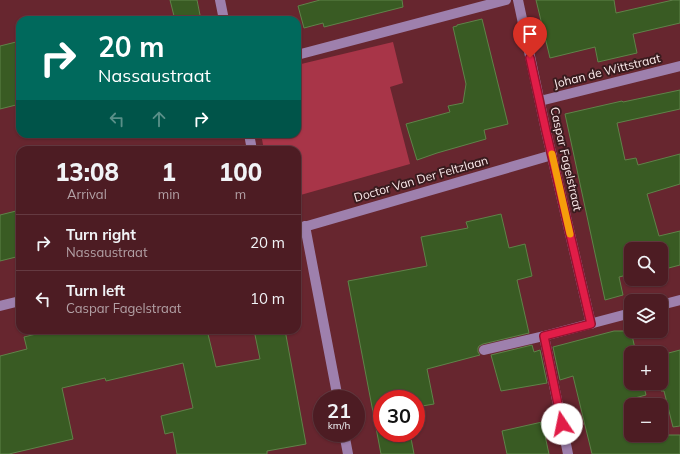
<!DOCTYPE html>
<meta charset="utf-8">
<style>
body{margin:0;font-family:Mulish,sans-serif;background:#54252b;color:#f1f3f6;height:100vh;display:flex;flex-direction:column;font-size:15px;white-space:nowrap}
*{box-sizing:border-box;margin:0}
p{font-size:13px;color:#b3a1a6}
.icon{flex:none;width:22px;height:22px;fill:none;stroke:currentColor;stroke-width:2;stroke-linecap:round;stroke-linejoin:round}
.map{position:relative;flex:1;overflow:hidden}
.side{position:absolute;left:16px;top:146px;width:285px;height:188px;display:flex;flex-direction:column;background:#4d1c23;border-radius:12px;box-shadow:0 1px 3px #0004,0 0 0 1px #643a41}
.side>*{flex:none}
.hud{position:absolute;left:16px;top:16px;width:285px;height:122px;border-radius:12px;box-shadow:0 1px 3px #0004,0 0 0 1px #643a41;background:#00695c;color:#fff;overflow:hidden}
.tools{position:absolute;left:624px;top:242px;display:grid;gap:8px}
.tools a{display:grid;place-items:center;width:44px;height:44px;border-radius:8px;background:#4d1c23;box-shadow:0 1px 3px #0004,0 0 0 1px #643a41;font-size:20px}
.speed{position:absolute;left:313px;top:390px;display:flex;gap:8px;font-size:20px;font-weight:700;text-align:center}
.speed>*{display:grid;place-content:center;width:52px;height:52px;border-radius:50%;background:#4d1c23;box-shadow:0 1px 3px #0004,0 0 0 1px #643a41;line-height:1}
.speed small{font-size:10px;font-weight:400}
.speed .limit{border:6px solid #d22;background:#fff;color:#111}
.pin{position:absolute;display:grid;place-items:center;width:34px;height:34px;color:#fff;margin:-41px -17px;border-radius:50% 50% 50% 0;rotate:-45deg;box-shadow:0 0 4px #0007}
.pin .icon{rotate:45deg}
.me{position:absolute;width:44px;margin:-22px;rotate:349deg;stroke-linejoin:round;filter:drop-shadow(0 0 3px #0008)}
.turn{display:flex;align-items:center;gap:14px;height:84px;padding:0 16px;font-size:18px}
.turn .icon{width:52px;height:52px;stroke-width:2.5}
.turn b{display:block;font-size:28px;line-height:34px}
.lanes{display:flex;align-items:center;height:38px;padding:0 16px;background:#0003;justify-content:center;gap:20px;direction:ltr}
.lanes .off{opacity:.35}
.eta{display:flex;justify-content:space-evenly;align-items:center;height:68px;text-align:center}
.eta b{font-size:24px;font-weight:800;line-height:28px}
ul{padding:0;list-style:none}
li{display:flex;align-items:center;gap:12px;height:56px;padding:0 16px;border-top:1px solid #643a41}
li div{flex:1}
li b{display:block;font-size:15px}
li em{font-style:normal}
.map>svg:first-child{display:block}
.green{fill:#a83548}
.building{fill:#395b23;stroke:#5f8349}
.lines{fill:none;stroke-linecap:round;stroke-linejoin:round}
.minor{stroke:#9e80ad;stroke-width:10}
.route-casing{stroke:#92132f;stroke-width:10}
.route{stroke:#e11d48;stroke-width:7}
.slow{stroke:#f59e0b;stroke-width:7}
.labels{text-anchor:middle;stroke-width:4;stroke-linejoin:round;paint-order:stroke}
.street-label{font-size:12px;fill:#fcebec;stroke:#391b1e}
</style>
<div class="map">
<svg width="680" height="454" viewBox="0 0 680 454">
<rect width="100%" height="100%" fill="#67262f"/>
<path class="green" d="M393 42 403 83 390 87 410 164 297 196V150H264L261 134H297V65Z"/>
<g class="building">
<path d="M170 0H197L201 20H175Z"/>
<path d="M320 0H402L403 7 324 27 323 23 304 28 298 6Z"/>
<path d="M536 0H614L616 13 673 0H680V23L633 34 637 53 598 62 595 47 550 58Z"/>
<path d="M482 19 508 124 484 130 486 139 437 153 417 160 406 124 450 112 448 106 463 103 466 84 453 27 457 26V25Z"/>
<path d="M20 41V104L0 109V46Z"/>
<path d="M680 90V109L617 123 625 160 636 158 638 165 680 154V184L647 194 659 236 680 231V265L661 270V249H631V274L619 277 623 295 605 300 565 114 622 101 623 102Z"/>
<path d="M20 210V256L0 261V215Z"/>
<path d="M501 214 509 248 525 244 532 276 517 280 529 333 483 344 479 346 478 348V352L480 355 427 369 434 404 416 407V399H382V433H410L414 454H381L348 281 427 266 421 237 468 228 466 222Z"/>
<path d="M52 330H207L216 367 260 359 254 330H285L306 444 267 451V454H177L173 432 165 434 161 416 193 408 183 363 106 381 105 378 62 388 73 439 9 454H0V356L27 349 24 337Z"/>
<path d="M614 331H631L636 353H631V383H643L646 395 631 399V435H680V454H592L573 376 560 380 553 347Z"/>
<path d="M532 345 534 352 540 350 547 383 501 391 491 355Z"/>
<path d="M680 350V426L673 427 664 391H661V355Z"/>
<path d="M542 422 549 454H507L502 431Z"/>
</g>
<g class="lines">
<g class="minor">
<path d="M220 0 224 20"/>
<path d="M518 0 546 131 591 324"/>
<path d="M297 55 506 0"/>
<path d="M540 101 680 66"/>
<path d="M249 134 252 150"/>
<path d="M305 226 338 399"/>
<path d="M297 229 552 155"/>
<path d="M661 305 680 300"/>
<path d="M0 306 20 301"/>
<path d="M484 350 544 336"/>
<path d="M344 433 348 454"/>
<path d="M568 454 544 336 631 313"/>
</g>
</g>
<g class="lines">
<defs>
<path id="route" d="M530 58 546 131 591 324 544 336 562 424"/>
</defs>
<use href="#route" class="route-casing"/>
<use href="#route" class="route"/>
<path class="slow" d="M552 154 570 234"/>
</g>
<g class="labels">
<g class="street-label">
<text transform="translate(607 71) rotate(-14)" y="4">Johan de Wittstraat</text>
<text transform="translate(566 159) rotate(77)" y="4">Caspar Fagelstraat</text>
<text transform="translate(421 179) rotate(-16)" y="4">Doctor Van Der Feltzlaan</text>
</g>
</g>
</svg>
<div class="tools">
<a><svg class="icon" aria-label="search" viewBox="0 0 24 24"><circle cx="10" cy="10" r="6"/><path d="M15 15l6 6"/></svg></a>
<a><svg class="icon" aria-label="layers" viewBox="0 0 24 24"><path d="M12 4l9 5-9 5-9-5zM3 14l9 5 9-5"/></svg></a>
<a>+</a>
<a>−</a>
</div>
<div class="speed"><div>21<small>km/h</small></div><div class="limit">30</div></div>
<div class="pin" style="left:530px;top:58px;background:#d93025"><svg class="icon" aria-label="arrive" viewBox="0 0 24 24"><path d="M6 21V4h12l-3 4 3 4H6"/></svg></div>
<svg class="me" style="left:562px;top:424px" viewBox="-20 -20 40 40"><circle r="19" fill="#fff"/><path d="M0-13L10 11 0 6-10 11z" fill="#e11d48"/></svg>
<div class="hud">
<div class="turn"><svg class="icon" aria-label="right" viewBox="0 0 24 24"><path d="M7 20v-9h11M14 6l5 5-5 5"/></svg><div><b>20 m</b>Nassaustraat</div></div>
<div class="lanes"><svg class="icon off" aria-label="left" viewBox="0 0 24 24"><path d="M17 20v-9H6M10 6l-5 5 5 5"/></svg><svg class="icon off" aria-label="ahead" viewBox="0 0 24 24"><path d="M12 20V5M6 11l6-6 6 6"/></svg><svg class="icon" aria-label="right" viewBox="0 0 24 24"><path d="M7 20v-9h11M14 6l5 5-5 5"/></svg></div>
</div>
<section class="side">
<div class="eta">
<div><b>13:08</b><p>Arrival</p></div>
<div><b>1</b><p>min</p></div>
<div><b>100</b><p>m</p></div>
</div>
<ul>
<li><svg class="icon" aria-label="right" viewBox="0 0 24 24"><path d="M7 20v-9h11M14 6l5 5-5 5"/></svg><div><b>Turn right</b><p>Nassaustraat</p></div><em>20 m</em></li>
<li><svg class="icon" aria-label="left" viewBox="0 0 24 24"><path d="M17 20v-9H6M10 6l-5 5 5 5"/></svg><div><b>Turn left</b><p>Caspar Fagelstraat</p></div><em>10 m</em></li>
</ul>
</section>
</div>
